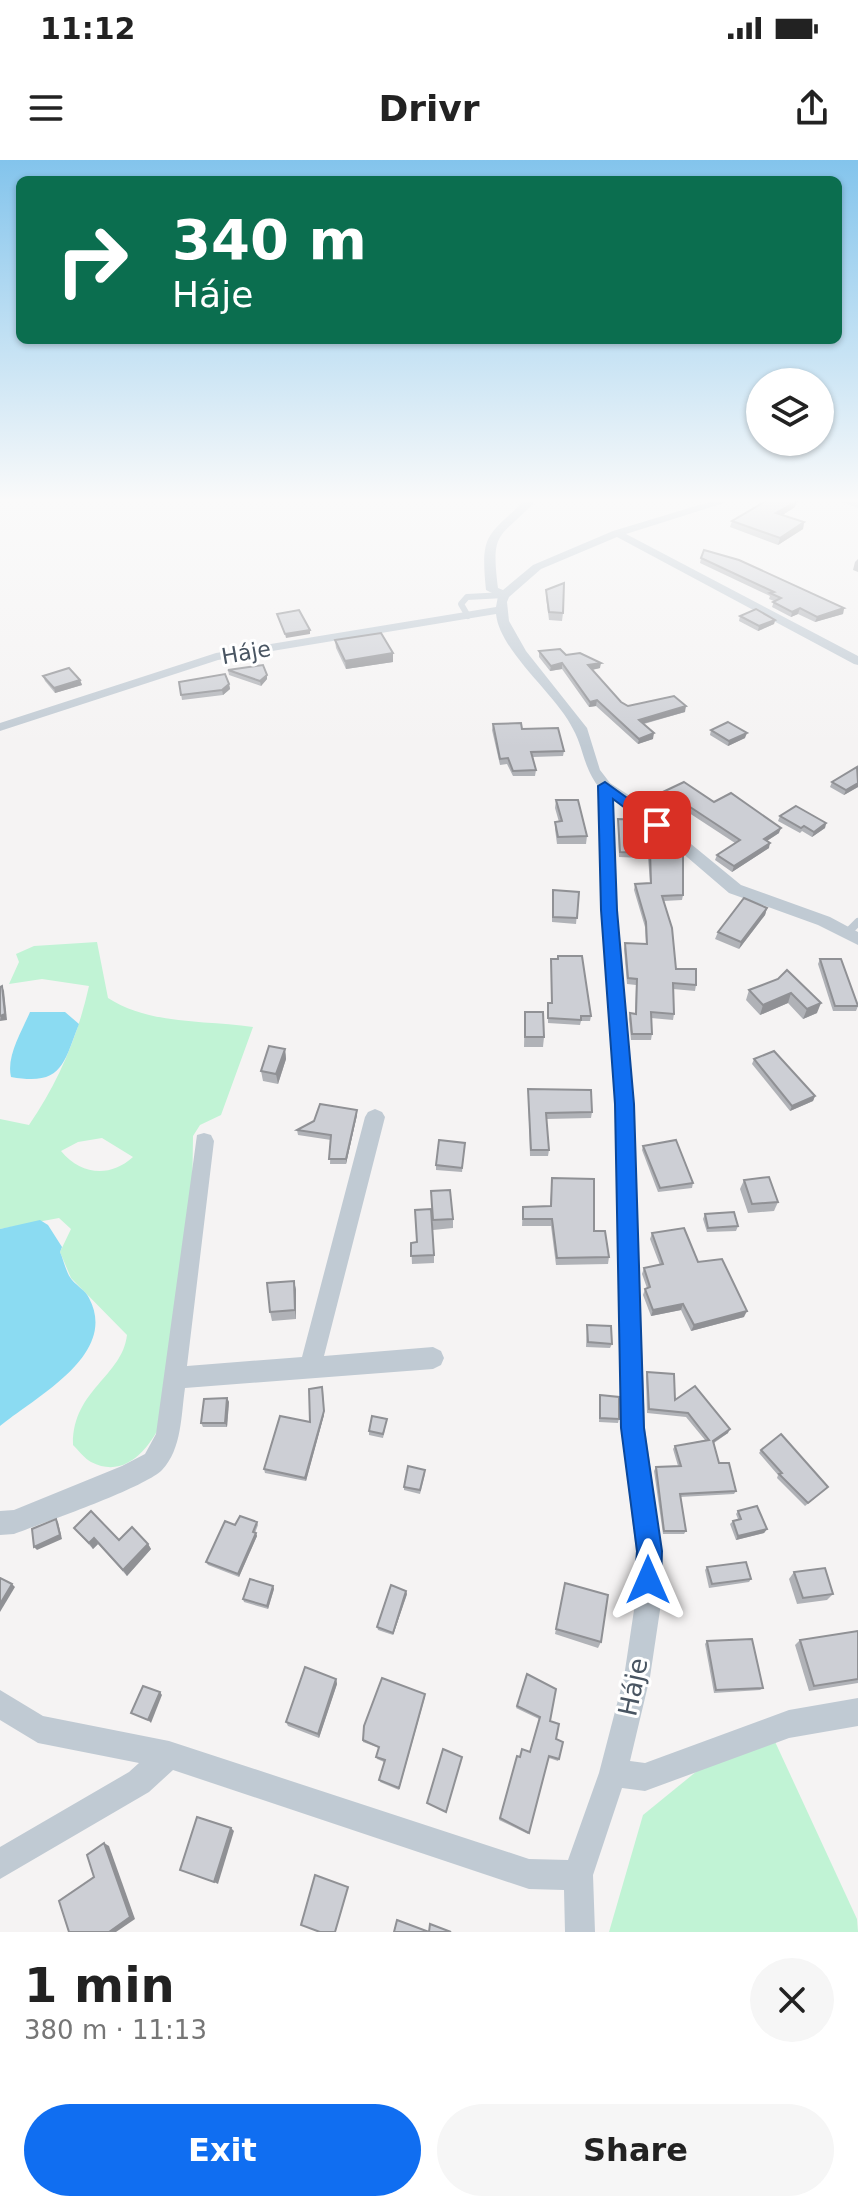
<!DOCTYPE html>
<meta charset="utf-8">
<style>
body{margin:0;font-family:"DejaVu Sans",sans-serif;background:#f6f6f6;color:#222;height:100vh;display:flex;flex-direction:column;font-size:30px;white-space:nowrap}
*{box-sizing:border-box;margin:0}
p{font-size:26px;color:#767676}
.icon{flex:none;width:44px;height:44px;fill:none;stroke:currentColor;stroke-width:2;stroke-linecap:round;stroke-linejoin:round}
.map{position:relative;height:1772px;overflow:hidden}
.drawer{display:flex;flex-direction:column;background:#fff;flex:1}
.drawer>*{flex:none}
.banner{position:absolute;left:16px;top:16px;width:826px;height:168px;border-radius:12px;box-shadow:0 2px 6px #0004;background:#0b6e4f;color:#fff;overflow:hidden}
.tools{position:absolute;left:746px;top:208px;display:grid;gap:16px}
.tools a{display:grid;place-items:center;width:88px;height:88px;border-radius:50%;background:#fff;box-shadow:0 2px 6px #0004;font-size:40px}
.pin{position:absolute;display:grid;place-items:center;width:68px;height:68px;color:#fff;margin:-34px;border-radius:16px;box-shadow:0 4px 12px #0006}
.me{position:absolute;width:88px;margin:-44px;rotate:0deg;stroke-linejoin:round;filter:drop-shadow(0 0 6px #0008)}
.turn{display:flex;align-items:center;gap:28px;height:168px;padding:0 24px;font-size:36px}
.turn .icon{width:104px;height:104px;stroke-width:2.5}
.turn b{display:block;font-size:56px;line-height:68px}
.round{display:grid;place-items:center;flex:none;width:84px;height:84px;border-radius:42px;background:#f6f6f6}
.overview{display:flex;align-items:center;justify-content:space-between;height:136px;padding:0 24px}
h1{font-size:48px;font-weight:600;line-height:60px}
.action{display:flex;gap:16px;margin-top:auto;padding:16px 24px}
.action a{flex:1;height:92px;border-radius:48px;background:#106ef1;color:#fff;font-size:32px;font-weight:600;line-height:92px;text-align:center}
.action a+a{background:#f6f6f6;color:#222}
.status{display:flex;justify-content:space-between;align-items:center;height:56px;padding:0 40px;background:#fff;direction:ltr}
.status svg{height:22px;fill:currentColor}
header{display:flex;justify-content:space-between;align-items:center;height:104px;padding:0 24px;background:#fff;font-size:36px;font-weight:600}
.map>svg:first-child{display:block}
.green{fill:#c1f3d5;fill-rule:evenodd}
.water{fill:#8bdbf2}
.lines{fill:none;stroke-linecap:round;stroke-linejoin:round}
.lane-far1{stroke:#c0cad3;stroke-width:6}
.lane{stroke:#c0cad3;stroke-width:8}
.street{fill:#c0cad3;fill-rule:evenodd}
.secondary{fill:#c3cdda;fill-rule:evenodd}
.wall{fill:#b0b2b7}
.shaded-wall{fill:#909195}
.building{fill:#cdcfd5;stroke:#909195;stroke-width:2}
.route{fill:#106ef1;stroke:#0a489d;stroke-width:2}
.labels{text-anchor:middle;stroke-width:6;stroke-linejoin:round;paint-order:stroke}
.far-street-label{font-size:22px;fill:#495562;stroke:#fff}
.street-label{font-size:26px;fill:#495562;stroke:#fff}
</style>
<div class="status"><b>11:12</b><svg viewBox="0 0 49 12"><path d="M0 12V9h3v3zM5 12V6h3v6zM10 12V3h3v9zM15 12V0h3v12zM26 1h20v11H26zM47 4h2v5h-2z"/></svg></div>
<header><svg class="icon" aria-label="menu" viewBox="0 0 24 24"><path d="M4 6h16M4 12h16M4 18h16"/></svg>Drivr<svg class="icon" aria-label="share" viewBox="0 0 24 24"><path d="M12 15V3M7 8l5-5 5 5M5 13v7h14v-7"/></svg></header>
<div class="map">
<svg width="858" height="1772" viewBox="0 0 858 1772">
<rect width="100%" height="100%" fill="#f5f3f3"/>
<g class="green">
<path d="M97 782 108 838C149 865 206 860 253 867L221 955 200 965 193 976 192 1044 163 1260C150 1287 126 1320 91 1302 85 1299 78 1290 73 1285 72 1230 122 1217 127 1175L71 1118 60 1092 71 1069 59 1058 0 1069V959L29 965C58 923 78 876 89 826L42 819 9 824 19 802 16 794 34 786ZM102 978 133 997C110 1018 81 1015 61 991L78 982Z"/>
<path d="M771 1573 857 1759 858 1772H609L643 1655 697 1611Z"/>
</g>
<g class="water">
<path d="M30 852H65L79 864C63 905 62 926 11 917 6 896 22 871 30 852Z"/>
<path d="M40 1060 48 1065 62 1087 60 1092C64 1101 66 1113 72 1120 77 1126 86 1131 89 1138 119 1194 37 1236 0 1266V1069Z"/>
</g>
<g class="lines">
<path class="lane-far1" d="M468 456 461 444 467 437 504 435"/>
<path class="lane" d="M847 773 858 762"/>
<g class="street">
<path d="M527 338H538C501 380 490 366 498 428L503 430 533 405 613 371 722 338H740L626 374 858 496V505L854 504 617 377 541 409 509 437 507 442 509 461 526 491 587 568 600 610 610 623 641 643 741 725 830 757 858 772V785L818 765 729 733 631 649 613 637 617 750 633 944 645 1268 662 1391 660 1450 650 1517 630 1601 645 1603 789 1550 858 1538V1566L789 1578 645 1631 622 1628 593 1715 595 1772H565L564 1730 529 1729 173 1610 149 1632 0 1719V1687L129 1612 139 1603 38 1583 0 1560V1530L43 1556 169 1581 529 1699 568 1700 599 1613 624 1517 634 1450 636 1391 621 1268 615 944 601 750 598 626C583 606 584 589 573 569 557 535 500 492 496 454L218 500 0 571V563L216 493 496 447 498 436 486 430C480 371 488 377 527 338Z"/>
<path d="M375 949 382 952 385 957 324 1196 433 1187 441 1191 444 1198 441 1205 433 1209 185 1228C181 1255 182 1289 162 1310 144 1328 43 1363 14 1374L0 1375V1351L14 1350 122 1306 145 1294 156 1274 197 975 204 973 211 975 214 981 187 1206 302 1197 365 957 368 952Z"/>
</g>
<path class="secondary" d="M837 338 858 339V348L839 341Z"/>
</g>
<g class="wall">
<path d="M795 347 782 355 804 362 803 369 778 385 730 367 732 361Z"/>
<path d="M701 398 844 448 843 454 815 462 798 454 791 457 772 447 774 441 769 439 770 436 700 403Z"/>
<path d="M858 399V412L853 410 855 402Z"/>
<path d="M546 430 563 453 562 461 549 460 546 437Z"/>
<path d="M740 456 775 460 774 464 758 471 739 461Z"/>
<path d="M335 480 393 502 346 509 336 488Z"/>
<path d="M539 491 566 495 600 508 592 510 621 542 628 546 685 552 644 564 653 579 638 584 596 546 589 547 562 509 550 511 539 497Z"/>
<path d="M228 510 267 519 261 526 229 515Z"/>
<path d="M43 516 80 520 82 525 55 533 45 521Z"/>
<path d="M179 522 229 524 230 529 223 535 182 540Z"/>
<path d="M493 564 522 569 564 591 563 596 533 597 536 610 535 616H513L507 604 500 605 492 570Z"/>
<path d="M711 570 745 578 728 586 710 575Z"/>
<path d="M858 607V627L844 635 830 627 832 622Z"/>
<path d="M648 639 714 642 779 673 767 681 769 688 732 712 715 700 717 695 735 683 680 647 660 654 647 644Z"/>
<path d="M556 640 587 676 586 684H557L555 669V662H559L555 648Z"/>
<path d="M780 656 826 663 825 668 812 677 802 671 800 673 778 661Z"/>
<path d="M618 659 643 693 642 698 619 697Z"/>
<path d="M650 691 683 735 682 740 664 741 676 809 696 825 695 831 673 829 674 854 673 860 651 858 652 874 651 880H631L629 859 630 853 635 854 636 825 627 824 624 789 625 783 646 784 645 767 634 730 635 724 650 723 648 697Z"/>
<path d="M579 732 576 764 552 762V735Z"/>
<path d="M767 748 765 755 739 789 715 779 718 772Z"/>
<path d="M551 799 591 856 590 861H581L580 865 548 863V843H552Z"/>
<path d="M820 799 858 846 856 851H833L818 804Z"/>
<path d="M778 819 817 853 803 859 788 843 760 855 746 840 749 830Z"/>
<path d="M525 852 544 877 543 887H524Z"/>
<path d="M285 889 286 899 278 924 263 921 261 911Z"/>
<path d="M754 899 815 936 813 941 790 951 752 904Z"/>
<path d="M528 929 592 952 591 958 546 959 549 990 548 996H530Z"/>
<path d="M357 950V955L346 1004H330L331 980 298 975 297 970Z"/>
<path d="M465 983 462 1012 436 1010V1005Z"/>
<path d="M643 986 693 1023 692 1028 658 1032 642 990Z"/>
<path d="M552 1018 594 1071 609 1097 608 1104 556 1105 551 1066H522L523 1047 550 1046Z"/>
<path d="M744 1020 778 1042 774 1051 748 1053 740 1029Z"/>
<path d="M431 1031 453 1059V1068L433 1070Z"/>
<path d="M705 1054 738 1066 736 1071 707 1072 703 1059Z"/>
<path d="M652 1073 698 1102 744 1157 691 1171 681 1150 651 1156 643 1135 645 1129 647 1128 642 1114 644 1108 660 1105 650 1079Z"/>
<path d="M416 1082 434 1095V1103L412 1104 411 1083Z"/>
<path d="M294 1121 296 1130V1159L272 1161 270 1152Z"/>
<path d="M587 1165 612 1184 610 1188 586 1187Z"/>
<path d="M647 1212 675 1240 728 1273 714 1283 719 1303 736 1331 734 1334 680 1337 686 1371 684 1374H663L654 1311 656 1307 678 1306 673 1289 675 1286 705 1280 686 1257 647 1253 646 1216Z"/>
<path d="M600 1235 619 1259 618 1263 599 1262Z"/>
<path d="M227 1238 229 1242 227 1267H203L201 1263Z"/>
<path d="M324 1255 306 1321 265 1313 264 1309 310 1262Z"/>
<path d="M387 1259 383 1278 369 1275V1271Z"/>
<path d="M761 1290 828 1327 805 1346 777 1318 778 1315 759 1293Z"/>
<path d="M425 1314 420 1334 404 1330V1327Z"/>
<path d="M738 1351 767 1369 764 1373 736 1380 730 1364 733 1361 738 1359 736 1354Z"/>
<path d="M257 1362 258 1365 255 1373 257 1376 239 1417 208 1405 206 1402 235 1365Z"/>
<path d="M74 1368 119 1380 148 1384 151 1389 127 1416 98 1384 93 1389Z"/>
<path d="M707 1407 751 1419 749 1422 709 1428 705 1410Z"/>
<path d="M794 1412 833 1434 827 1440 797 1444 789 1419Z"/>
<path d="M565 1423 601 1482 598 1488 555 1474Z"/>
<path d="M273 1426 274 1429 268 1449 244 1442 243 1439Z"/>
<path d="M407 1434 393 1475 378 1470 377 1467Z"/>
<path d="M858 1471V1523L809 1531 795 1485 800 1480Z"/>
<path d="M707 1481 763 1528 760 1530 714 1533 705 1484Z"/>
<path d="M336 1519 337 1524 319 1578 288 1566 286 1562Z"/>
<path d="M425 1537 399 1630 380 1622 384 1602 377 1599 379 1588 363 1582V1580Z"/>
<path d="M517 1546 550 1561 556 1579 559 1599 558 1601 549 1598 528 1674 499 1660 517 1596H520L530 1592 539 1559 516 1548Z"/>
</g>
<g class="shaded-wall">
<path d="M797 341 795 347 775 360 776 353Z"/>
<path d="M804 362 803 369 778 385 780 378Z"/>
<path d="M800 448 798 454 791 457 792 452Z"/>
<path d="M844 448 843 454 815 462 817 457Z"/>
<path d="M775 460 774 464 758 471 759 466Z"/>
<path d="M310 470V474L286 478 285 474Z"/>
<path d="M393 493V502L346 509 345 501Z"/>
<path d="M562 503V509L550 511 551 506Z"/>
<path d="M601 503 600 508 587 511 588 505Z"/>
<path d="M267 515V519L261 526 260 521Z"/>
<path d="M80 520 82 525 55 533 54 528Z"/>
<path d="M229 524 230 529 223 535 222 530Z"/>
<path d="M597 540 596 546 589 547 590 542Z"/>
<path d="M686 546 685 552 638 565 639 560Z"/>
<path d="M654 573 653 579 638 584 639 579Z"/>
<path d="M747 573 745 578 728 586 729 581Z"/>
<path d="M858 623V627L844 635 846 630Z"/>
<path d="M681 641 680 647 660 654 661 648Z"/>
<path d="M826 663 825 668 812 677 814 672Z"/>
<path d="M781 668 779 673 762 684 764 679Z"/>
<path d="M770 683 769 688 732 712 734 706Z"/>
<path d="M767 748 765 755 739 789 741 782Z"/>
<path d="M2 826 4 831 7 860 0 861Z"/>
<path d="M791 833 788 843 760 855 763 845Z"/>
<path d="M821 843 817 853 803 859 807 849Z"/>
<path d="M285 889 286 899 278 924 276 914Z"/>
<path d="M815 936 813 941 790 951 792 946Z"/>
<path d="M357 950V955L346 1004V999Z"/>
<path d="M294 1121 296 1130V1159L295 1150Z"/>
<path d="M683 1144 681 1150 651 1156 653 1150Z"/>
<path d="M747 1151 744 1157 691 1171 694 1165Z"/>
<path d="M323 1231 324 1255 306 1321 305 1318Z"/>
<path d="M227 1238 229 1242 227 1267 225 1263Z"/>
<path d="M730 1269 728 1273 711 1284 713 1281Z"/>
<path d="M56 1359 58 1362 62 1379 37 1390 34 1387Z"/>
<path d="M767 1369 764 1373 736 1380 738 1376Z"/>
<path d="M256 1373 257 1376 239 1417 238 1414Z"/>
<path d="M94 1378 98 1384 93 1389 89 1383Z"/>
<path d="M148 1384 151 1389 127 1416 123 1410Z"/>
<path d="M12 1424 15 1427 0 1452V1444Z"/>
<path d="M273 1426 274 1429 268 1449 267 1446Z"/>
<path d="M406 1431 407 1434 393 1475V1473Z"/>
<path d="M336 1519 337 1524 319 1578 318 1574Z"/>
<path d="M160 1532 162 1535 151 1563 148 1560Z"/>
<path d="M231 1668 234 1671 218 1724 214 1722Z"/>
<path d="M104 1683 109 1686 135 1759 116 1772H109Z"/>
</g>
<g class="building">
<path d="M771 338H794L797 341 776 353 804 362 780 378 732 361Z"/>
<path d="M704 390 739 400 844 448 817 457 800 448 792 452 773 442 781 438 770 433 774 432 701 398Z"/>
<path d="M564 423 563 453 549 452 546 430Z"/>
<path d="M756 449 775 460 759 466 740 456Z"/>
<path d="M299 450 310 470 285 474 277 454Z"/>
<path d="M381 473 393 493 345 501 335 480Z"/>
<path d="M560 489 566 495 580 493 601 503 588 505 621 542 628 546 674 536 686 546 639 560 654 573 639 579 597 540 590 542 562 503 551 506 539 491Z"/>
<path d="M263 505 267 515 260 521 228 510Z"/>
<path d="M69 508 80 520 54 528 43 516Z"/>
<path d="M225 514 229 524 222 530 181 535 179 522Z"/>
<path d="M728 562 747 573 729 581 711 570Z"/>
<path d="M521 563 522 569 558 568 564 591 531 592 536 610 513 611 508 598 500 599 493 564Z"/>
<path d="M857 607 858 623 846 630 832 622Z"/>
<path d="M684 622 714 642 731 633 781 668 764 679 770 683 734 706 717 695 740 680 681 641 661 648 648 639Z"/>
<path d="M556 640H578L587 676 558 677 555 662 562 661Z"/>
<path d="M796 646 826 663 814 672 804 666 801 668 780 656Z"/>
<path d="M618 659 639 660 643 693 620 692Z"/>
<path d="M650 691 683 695V735L662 736 672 768 676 809H696V825L673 823 674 854 651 852 652 874H632L630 853 636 854 637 819 628 818 625 783 647 784 646 762 635 724 651 723Z"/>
<path d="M553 730 579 732 577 758 553 757Z"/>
<path d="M744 738 767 748 741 782 718 772Z"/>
<path d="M558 796H582L591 856H581V860L548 858V843H552L551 799H558Z"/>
<path d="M820 799H841L858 846H835Z"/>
<path d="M787 810 821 843 807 849 791 833 763 845 749 830 778 819Z"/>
<path d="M2 826 5 854 0 856V827Z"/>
<path d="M525 852H543L544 877H525Z"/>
<path d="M269 886 285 889 276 914 261 911Z"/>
<path d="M774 891 815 936 792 946 754 899Z"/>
<path d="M528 929 591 930 592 952 546 953 549 990H531Z"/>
<path d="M320 944 357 950 346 999H329L331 975 297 970 314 961Z"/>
<path d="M439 980 465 983 462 1008 436 1005Z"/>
<path d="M676 980 693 1023 660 1028 643 986Z"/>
<path d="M769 1017 778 1042 752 1044 744 1020Z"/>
<path d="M552 1018 594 1019V1071H605L609 1097 557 1098 552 1059H523V1047L551 1046Z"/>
<path d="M450 1030 453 1059 433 1060 431 1031Z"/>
<path d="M431 1049 434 1095 411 1096V1083L417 1082 415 1050Z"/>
<path d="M734 1052 738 1066 708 1068 705 1054Z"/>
<path d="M684 1068 698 1102 722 1099 747 1151 694 1165 683 1144 653 1150 645 1129 650 1127 644 1108 663 1104 652 1073Z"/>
<path d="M294 1121 295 1150 270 1152 267 1123Z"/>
<path d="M587 1165 611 1166 612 1184 588 1182Z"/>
<path d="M647 1212 674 1214 675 1240 695 1226 730 1269 713 1281 719 1303H729L736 1331 680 1334 686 1371H664L656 1307 681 1306 675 1286 709 1280 688 1253 649 1249Z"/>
<path d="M322 1227 324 1251 305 1318 264 1309 280 1256 310 1262 309 1229Z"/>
<path d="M600 1235 619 1237V1259L600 1258Z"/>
<path d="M227 1238 225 1263H201L204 1239Z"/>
<path d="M372 1256 387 1259 383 1274 369 1271Z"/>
<path d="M781 1274 828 1327 808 1343 779 1314 782 1313 761 1290Z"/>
<path d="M408 1306 425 1310 420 1330 404 1327Z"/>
<path d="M757 1346 767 1369 738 1376 733 1361 741 1359 738 1351Z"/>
<path d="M91 1351 119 1380 132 1367 148 1384 123 1410 94 1378 89 1383 74 1368Z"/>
<path d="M240 1356 257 1362 253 1372 256 1373 238 1414 206 1402 225 1361 235 1365Z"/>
<path d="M56 1359 60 1375 34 1387 32 1369Z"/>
<path d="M746 1402 751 1419 712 1424 707 1407Z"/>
<path d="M825 1408 833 1434 803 1438 794 1412Z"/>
<path d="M0 1418 12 1424 0 1444Z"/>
<path d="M250 1419 273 1426 267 1446 243 1439Z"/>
<path d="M565 1423 608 1435 601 1482 556 1469Z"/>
<path d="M391 1425 406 1431 393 1473 377 1467Z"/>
<path d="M858 1471V1519L814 1526 800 1480Z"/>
<path d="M752 1479 763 1528 716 1530 707 1481Z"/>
<path d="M305 1507 336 1519 318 1574 286 1562Z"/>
<path d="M527 1514 556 1529 550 1561 559 1564 556 1579 563 1582 559 1599 549 1596 529 1673 500 1658 517 1596 520 1597 522 1589 530 1592 540 1557 517 1546Z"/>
<path d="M382 1518 425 1534 399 1628 379 1620 385 1600 376 1597 379 1587 363 1580 364 1566Z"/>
<path d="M143 1526 160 1532 148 1560 131 1553Z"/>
<path d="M443 1589 462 1597 446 1652 427 1643Z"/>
<path d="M197 1657 231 1668 214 1722 180 1710Z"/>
<path d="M104 1683 130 1757 109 1772H69L59 1741 94 1717 87 1695Z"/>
<path d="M315 1715 348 1727 335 1772H320L301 1765Z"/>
<path d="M397 1760 429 1772 430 1764 451 1772H394Z"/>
</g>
<linearGradient id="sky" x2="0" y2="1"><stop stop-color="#83c4ec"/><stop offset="0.58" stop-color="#fafafa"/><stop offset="1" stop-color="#fafafa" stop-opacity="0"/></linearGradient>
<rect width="858" height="587" fill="url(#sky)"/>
<path class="route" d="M605 622 665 665 657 669 652 668 613 639 617 750 634 944 644 1268 662 1391 661 1420 657 1429 648 1433 639 1429 635 1420 637 1391 621 1268 615 944 601 750 598 626Z"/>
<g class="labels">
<g class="far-street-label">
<text transform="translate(246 492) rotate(-10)" y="8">Háje</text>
</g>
<g class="street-label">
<text transform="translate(633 1527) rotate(-78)" y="9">Háje</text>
</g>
</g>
</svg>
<div class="tools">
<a><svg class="icon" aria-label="layers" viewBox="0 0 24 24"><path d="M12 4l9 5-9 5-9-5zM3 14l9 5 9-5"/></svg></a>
</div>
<div class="pin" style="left:657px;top:665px;background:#d93025"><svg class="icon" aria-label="arrive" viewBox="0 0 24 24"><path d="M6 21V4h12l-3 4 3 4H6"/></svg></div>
<svg class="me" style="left:648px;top:1420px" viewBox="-20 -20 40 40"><path d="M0-17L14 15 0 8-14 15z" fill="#106ef1" stroke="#fff" stroke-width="4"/></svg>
<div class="banner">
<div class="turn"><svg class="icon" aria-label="right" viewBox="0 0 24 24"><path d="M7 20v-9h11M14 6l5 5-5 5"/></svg><div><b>340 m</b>Háje</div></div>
</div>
</div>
<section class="drawer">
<div class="overview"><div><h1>1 min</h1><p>380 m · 11:13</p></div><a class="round"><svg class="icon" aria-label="close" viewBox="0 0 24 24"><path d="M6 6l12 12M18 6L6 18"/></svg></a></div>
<div class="action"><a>Exit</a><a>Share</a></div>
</section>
